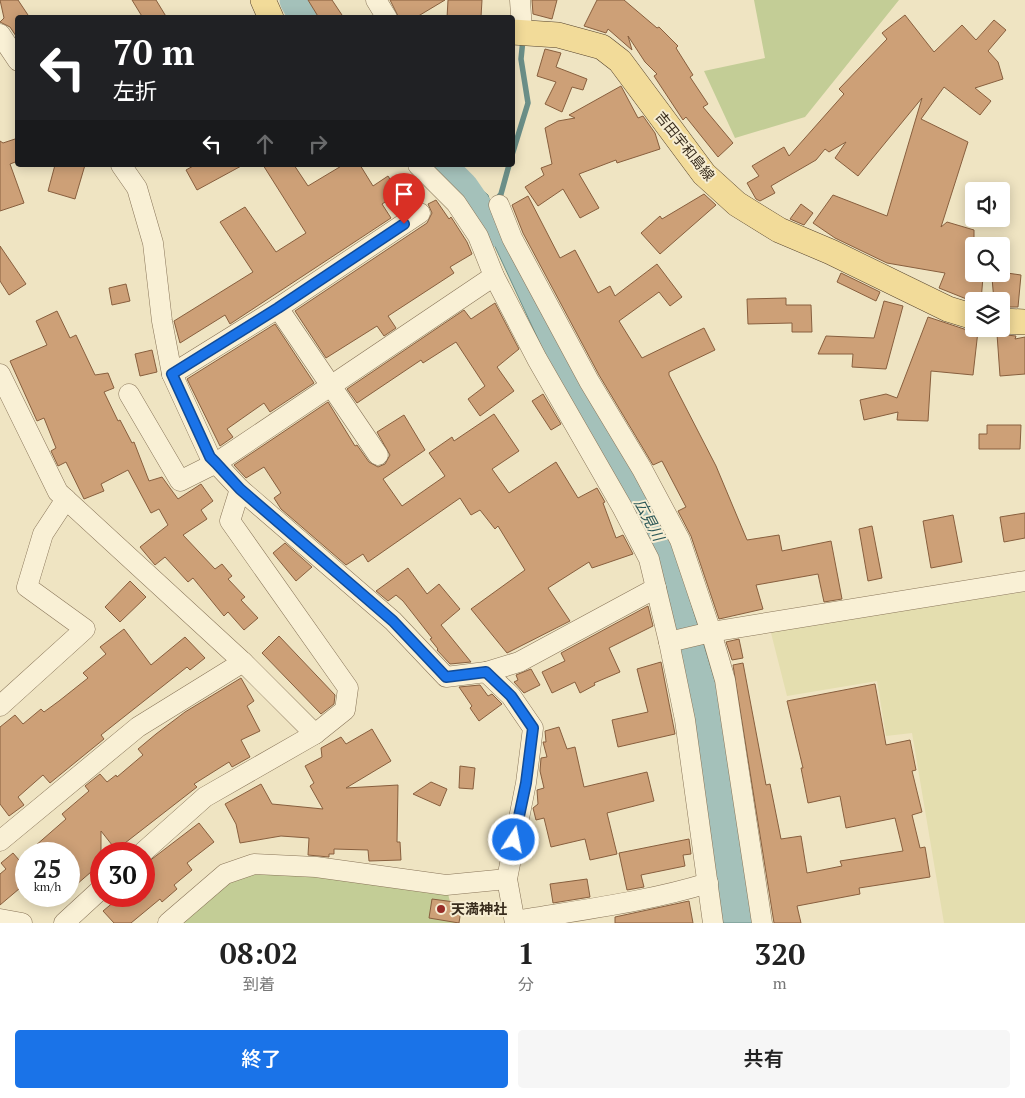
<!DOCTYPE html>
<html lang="ja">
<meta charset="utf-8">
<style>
body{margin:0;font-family:"PT Serif","Noto Sans JP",serif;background:#f6f6f6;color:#222;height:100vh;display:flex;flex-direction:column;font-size:19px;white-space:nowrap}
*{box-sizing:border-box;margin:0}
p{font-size:16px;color:#767676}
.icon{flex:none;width:28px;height:28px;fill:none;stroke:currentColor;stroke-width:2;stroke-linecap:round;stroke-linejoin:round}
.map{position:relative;height:923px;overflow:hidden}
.panel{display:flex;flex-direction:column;background:#fff;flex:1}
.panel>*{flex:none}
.hud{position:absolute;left:15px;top:15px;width:500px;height:152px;border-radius:5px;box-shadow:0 2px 12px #0003;background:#202124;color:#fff;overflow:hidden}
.buttons{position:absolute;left:965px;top:182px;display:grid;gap:10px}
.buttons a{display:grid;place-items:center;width:45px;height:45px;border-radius:5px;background:#fff;box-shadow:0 2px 12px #0003;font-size:25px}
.speed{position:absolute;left:15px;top:842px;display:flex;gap:10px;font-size:25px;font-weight:700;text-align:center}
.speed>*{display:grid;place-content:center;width:65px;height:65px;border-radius:50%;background:#fff;box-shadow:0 2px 12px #0003;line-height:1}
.speed small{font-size:12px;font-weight:400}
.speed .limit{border:8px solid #d22;background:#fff;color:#111}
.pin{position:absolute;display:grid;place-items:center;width:42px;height:42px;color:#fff;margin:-51px -21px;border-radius:50% 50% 50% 0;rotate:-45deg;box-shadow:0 0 5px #0007}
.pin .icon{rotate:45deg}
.me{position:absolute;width:55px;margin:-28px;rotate:11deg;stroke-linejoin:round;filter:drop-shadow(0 0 4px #0008)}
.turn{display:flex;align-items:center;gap:18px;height:105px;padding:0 15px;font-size:22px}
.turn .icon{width:65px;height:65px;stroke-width:2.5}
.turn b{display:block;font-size:35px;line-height:42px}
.lanes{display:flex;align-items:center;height:48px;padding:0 15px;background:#0003;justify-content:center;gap:25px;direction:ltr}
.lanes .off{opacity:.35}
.eta{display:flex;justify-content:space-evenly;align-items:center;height:85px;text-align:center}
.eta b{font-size:30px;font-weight:600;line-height:35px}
.primary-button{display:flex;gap:10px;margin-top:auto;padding:10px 15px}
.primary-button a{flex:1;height:58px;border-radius:5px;background:#1a73e8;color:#fff;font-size:20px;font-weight:600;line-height:58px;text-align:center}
.primary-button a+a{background:#f6f6f6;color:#222}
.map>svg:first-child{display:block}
.farmland{fill:#e4deaf}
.green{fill:#c3cd96}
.water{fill:#a4c1ba;stroke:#6b8f88}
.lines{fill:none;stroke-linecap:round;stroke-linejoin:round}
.stream{stroke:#6b8f88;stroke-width:5.5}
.river{stroke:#a4c1ba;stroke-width:35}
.building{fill:#cda077;stroke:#885f3e}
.minor-casing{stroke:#897559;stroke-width:21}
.major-casing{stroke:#56432d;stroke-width:26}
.minor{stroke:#f9f0d5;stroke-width:20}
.major{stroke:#f2db99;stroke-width:25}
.route-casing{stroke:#114b97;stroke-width:12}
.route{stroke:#1a73e8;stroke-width:9}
.poi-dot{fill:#982d28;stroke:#f6edd2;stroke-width:2}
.labels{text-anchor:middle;stroke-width:4;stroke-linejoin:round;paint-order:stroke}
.street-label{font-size:14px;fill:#382c1d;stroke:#f6edd2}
.poi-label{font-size:14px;font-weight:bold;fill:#382c1d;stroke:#f6edd2;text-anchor:start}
.water-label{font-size:15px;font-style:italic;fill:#2c5858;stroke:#f6edd2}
</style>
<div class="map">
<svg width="1025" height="923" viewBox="0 0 1025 923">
<rect width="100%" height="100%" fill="#efe4c2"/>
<path class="farmland" d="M1025 592V923H944L912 733 886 736 877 681 787 696 770 629Z"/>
<g class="green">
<path d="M754 0H899L805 117 735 138 704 71 765 58Z"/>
<path d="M254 864 446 885 455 923H175Z"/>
</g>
<path class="water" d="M471 181 488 195 496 222 670 535 717 687 755 923H719L664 585 544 352 491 238 458 196Z"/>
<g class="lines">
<g class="stream">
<path d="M512 155 528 103 521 59 523 39"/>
<path d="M496 200 501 194 509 165"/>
</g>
<g class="river">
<path d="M297 0 307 18"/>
<path d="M438 165 461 188 490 230"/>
</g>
</g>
<g class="building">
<path d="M0 0H18L30 18H18V39L10 27 0 22 4 18Z"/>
<path d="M132 0H156L167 18H143Z"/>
<path d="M308 0H332L344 18H319Z"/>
<path d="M390 0H445L415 18H399Z"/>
<path d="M448 0H482L481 17 447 18Z"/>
<path d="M532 0H557L552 19 533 14Z"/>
<path d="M597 0H624L657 28 659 27 678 46 676 48 693 75 690 77 708 104 703 107 733 143 718 157 686 117 683 120 654 76 657 74 645 62 628 36 632 50 608 29 606 33 584 26Z"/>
<path d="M905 15 934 52 962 25 976 40 994 20 1006 30 988 51 998 62 1003 79 975 88 991 101 980 115 944 87 921 119 968 142 941 227 947 222 974 230V274L983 277 981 301 974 302 939 288 945 273 887 263 835 238 813 223 833 195 887 216 922 98 858 176 835 158 846 142 829 152 825 149 816 160 771 186 775 193 760 201 756 199 747 183 759 176 752 166 784 147 789 156 844 94 839 89 887 39 882 33Z"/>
<path d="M545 49 561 53 556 67 587 79 583 90 572 87 562 112 545 104 556 82 537 76Z"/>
<path d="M621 86 638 118 643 116 655 133 660 149 617 163 616 160 579 174 599 208 580 218 563 189 538 206 525 187 544 175 541 168 552 164 545 128 558 121 575 118 569 115Z"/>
<path d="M18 138V161L10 164 24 203 0 211V141L3 143Z"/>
<path d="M55 165H85L75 199 48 191Z"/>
<path d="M195 165H243L197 190 186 170Z"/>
<path d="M263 165H294L308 186 343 165H360L373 186 388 176 399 193 382 204 391 218 230 324 225 315 180 343 174 321 253 272 220 222 245 207 276 252 306 233Z"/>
<path d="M704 194 716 205 660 254 641 233 660 216 662 219Z"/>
<path d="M528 196 560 258 575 250 598 293 610 286 615 296 657 264 682 297 670 306 659 292 619 321 642 358 704 328 715 350 669 372V375L716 466 747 540 779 535 782 551 831 541 842 599 824 602 818 574 756 585 763 609 719 619 691 536 678 511 686 507 662 461 653 465 599 375 523 233 512 205Z"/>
<path d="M436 200 449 219 451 217 467 242 472 254 450 267 454 273 388 316 396 328 384 336 377 326 326 358 295 311 427 223 432 213 428 204Z"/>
<path d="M801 204 813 213 804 225 790 219Z"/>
<path d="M0 246 26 284 9 295 0 281Z"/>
<path d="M841 273 880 292 876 301 837 282Z"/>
<path d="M1007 273 1021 275 1018 307H1001V301H994L992 278 1006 279Z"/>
<path d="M126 284 130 301 112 305 109 288Z"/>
<path d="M786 298V305H811L812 332H792V323L748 324 747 299Z"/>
<path d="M884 301 903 306 886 369 852 367 853 354H818L826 336 874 338Z"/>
<path d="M495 303 519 349 497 367 514 391 480 416 468 399 485 386 456 342 423 363 421 360 357 403 347 389 464 310 471 319Z"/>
<path d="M57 311 70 338 76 335 95 375 108 373 114 388 104 392 118 421 120 420 132 443 134 442 149 481 162 477 178 499 201 484 213 501 201 510 207 519 183 535 215 569 222 564 232 576 228 579 245 597 241 600 258 618 244 630 228 612 224 616 193 578 188 582 165 557 155 565 140 547 168 525 159 509 151 513 128 470 101 484 104 491 84 499 66 462 58 466 51 451 56 448 44 418 37 421 10 361 47 345 36 321Z"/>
<path d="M928 317 970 331H978L973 375 931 371 928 421 897 420 898 412 864 420 860 400 886 394 897 398Z"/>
<path d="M275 324 314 383 270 412 264 403 227 429 233 437 220 446 187 379Z"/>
<path d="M997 334 1016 336 1015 339 1025 337V374L1000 376Z"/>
<path d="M152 350 157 372 140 376 135 354Z"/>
<path d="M543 394 561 424 551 430 532 401Z"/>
<path d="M328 402 355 446 357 445 369 462 378 467 385 464 390 455 377 432 404 415 425 450 383 479 402 506 445 476 429 453 452 437 454 441 494 414 519 451 492 469 509 493 556 462 578 498 597 488 605 502 603 503 616 538 623 535 633 554 592 568 589 562 548 588 570 621 507 653 471 609 525 570 498 526 495 529 480 510 471 515 460 498 368 562 363 554 346 565 281 509 274 498 281 493 264 467 246 478 234 465Z"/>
<path d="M987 425H1021L1020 449H979V434H987Z"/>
<path d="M1025 513V538L1004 542 1000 517Z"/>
<path d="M953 515 962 562 931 568 923 521Z"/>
<path d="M872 526 882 578 868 581 859 529Z"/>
<path d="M285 543 312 567 296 581 273 553Z"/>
<path d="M408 568 427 594 439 584 460 609 441 625 471 662 450 664 437 650 438 649 430 639 432 638 403 601 396 595 388 601 376 591Z"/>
<path d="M130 581 146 597 120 622 105 607Z"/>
<path d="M648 606 653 626 609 648 620 672 594 683 595 685 580 693 575 682 552 693 542 672 565 661 561 653Z"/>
<path d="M124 629 151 665 185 637 205 658 190 670 187 667 101 735 104 739 50 783 43 775 18 797 24 805 9 816 0 804V727L15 715 23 724 41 709 44 712 59 701 88 678 83 673 106 654 100 647Z"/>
<path d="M279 636 335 695 334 704 321 714 262 653Z"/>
<path d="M739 639 743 658 732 660 726 642Z"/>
<path d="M661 662 675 734 618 747 612 720 648 712 637 669Z"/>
<path d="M743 663 766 785 770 784 781 839 801 836 807 873 842 866 840 861 903 851 895 818 846 828 840 796 808 803 801 768H803L787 701 875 684 886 745 910 740 916 770 912 771 922 812 912 815 920 848 925 847 930 877 859 888 860 894 797 906 801 923H774L733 665Z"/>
<path d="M531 669 540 685 524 693 514 682 518 680 516 675Z"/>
<path d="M241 678 254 701 247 706 260 731 241 740 250 757 232 767 229 762 194 784 197 787 116 850 101 831V867L93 874 91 872 69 891V854H26V883L0 905V874L6 869 1 863 13 853 19 860 66 819 62 814 89 791 85 786 100 774 107 782 116 775 117 777 143 755 138 749 156 734 185 712Z"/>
<path d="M480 685 488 696 492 694 502 704 479 721 470 708 472 706 459 687Z"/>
<path d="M559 727 567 749 575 747 584 787 647 772 654 801 607 813 617 854 590 860 585 839 551 847 544 818 536 820 533 808 538 804 537 790 544 788 540 771 541 758 547 757 543 742H546L545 731Z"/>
<path d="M372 729 391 761 346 788 398 785 397 842H400L401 860 369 861 368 850 334 849V854H329V857L308 855 309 838 281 836 240 843 236 824 225 804 261 784 272 804 323 809 310 786 314 783 305 766 322 757 321 748 341 737 346 744Z"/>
<path d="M460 766 475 768 473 789 459 788Z"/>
<path d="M431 782 447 789 440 806 413 794Z"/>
<path d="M199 823 214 842 187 863 192 870 174 885 177 889 162 902 160 899 131 923H114L103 911 121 896H144V865Z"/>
<path d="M689 839 691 854 683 855 685 866 641 875 644 887 627 890 619 853Z"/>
<path d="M587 879 590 897 553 903 550 884Z"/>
<path d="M432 899 462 903 459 923 429 918Z"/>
<path d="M689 901 693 923H615V917Z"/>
</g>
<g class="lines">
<defs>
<g id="minor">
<path d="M376 0 387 18"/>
<path d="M520 0 522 31"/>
<path d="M0 34 18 61"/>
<path d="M121 165 137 188 153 243 162 321 172 374 210 457 240 489 393 621 446 677 486 672 511 696 533 728 526 783 507 879 515 923"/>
<path d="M418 165 456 203 478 236 494 276 537 359 622 507 649 559 669 642 685 720 713 923"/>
<path d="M499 205 512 238 589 381 642 469 680 540 711 632 725 680 762 923"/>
<path d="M278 308 378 455"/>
<path d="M0 374 58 492 243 662 315 734"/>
<path d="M172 374 278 308 420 213"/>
<path d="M129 394 180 481 216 463 494 276"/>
<path d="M669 642 711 632 1025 581"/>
<path d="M486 672 519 662 656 588"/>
<path d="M0 706 85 629 27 587 43 534 66 499"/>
<path d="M0 841 138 727 243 662"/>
<path d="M141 854 205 797 315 734 345 710 348 688 230 521 240 489"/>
<path d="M0 919 22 923"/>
<path d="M516 921C579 910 647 902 708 883"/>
<path d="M64 923 101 889"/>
<path d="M168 923 225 874 254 864 316 867 446 885 507 879"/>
</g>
<g id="major">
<path d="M263 0 271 18"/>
<path d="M512 32 558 35 602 47 620 61 704 174 737 204 779 230 831 252 948 309 974 317"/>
<path d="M1001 321 1025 322"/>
</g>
</defs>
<use href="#minor" class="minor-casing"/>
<use href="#major" class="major-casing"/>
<use href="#minor" class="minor"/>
<use href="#major" class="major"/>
</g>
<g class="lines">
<defs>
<path id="route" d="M404 224 278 308 172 374 210 457 216 463 240 489 393 621 446 677 486 672 511 696 533 728 526 783 514 840"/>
</defs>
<use href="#route" class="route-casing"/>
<use href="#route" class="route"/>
</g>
<circle class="poi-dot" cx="441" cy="909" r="5"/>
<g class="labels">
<g class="street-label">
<text transform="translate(685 146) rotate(51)" y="5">吉田宇和島線</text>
</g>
<g class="poi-label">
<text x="451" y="914">天満神社</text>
</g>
<g class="water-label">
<text transform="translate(649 520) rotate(62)" y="5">広見川</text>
</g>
</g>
</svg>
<div class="buttons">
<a><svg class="icon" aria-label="sound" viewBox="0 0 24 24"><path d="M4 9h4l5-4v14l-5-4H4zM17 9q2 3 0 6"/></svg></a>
<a><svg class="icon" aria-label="search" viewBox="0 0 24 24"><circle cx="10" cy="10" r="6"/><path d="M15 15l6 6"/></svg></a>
<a><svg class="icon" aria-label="layers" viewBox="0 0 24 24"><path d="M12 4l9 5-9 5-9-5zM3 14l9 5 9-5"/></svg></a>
</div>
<div class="speed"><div>25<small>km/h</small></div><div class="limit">30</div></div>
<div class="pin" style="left:404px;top:224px;background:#d93025"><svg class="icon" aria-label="arrive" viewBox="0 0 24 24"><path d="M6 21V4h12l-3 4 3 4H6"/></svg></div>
<svg class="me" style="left:514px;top:840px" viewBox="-20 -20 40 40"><circle r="17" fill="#1a73e8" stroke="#fff" stroke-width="3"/><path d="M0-11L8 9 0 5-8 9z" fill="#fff"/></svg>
<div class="hud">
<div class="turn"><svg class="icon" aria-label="left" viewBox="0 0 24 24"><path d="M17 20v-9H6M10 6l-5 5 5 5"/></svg><div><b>70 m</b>左折</div></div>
<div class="lanes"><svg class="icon" aria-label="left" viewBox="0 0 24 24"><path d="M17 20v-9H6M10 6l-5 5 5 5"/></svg><svg class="icon off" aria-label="ahead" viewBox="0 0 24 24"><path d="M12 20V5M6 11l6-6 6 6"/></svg><svg class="icon off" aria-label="right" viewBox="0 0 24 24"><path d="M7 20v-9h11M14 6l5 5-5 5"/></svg></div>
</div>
</div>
<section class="panel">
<div class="eta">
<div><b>08:02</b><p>到着</p></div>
<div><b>1</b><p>分</p></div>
<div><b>320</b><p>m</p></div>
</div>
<div class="primary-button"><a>終了</a><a>共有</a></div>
</section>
